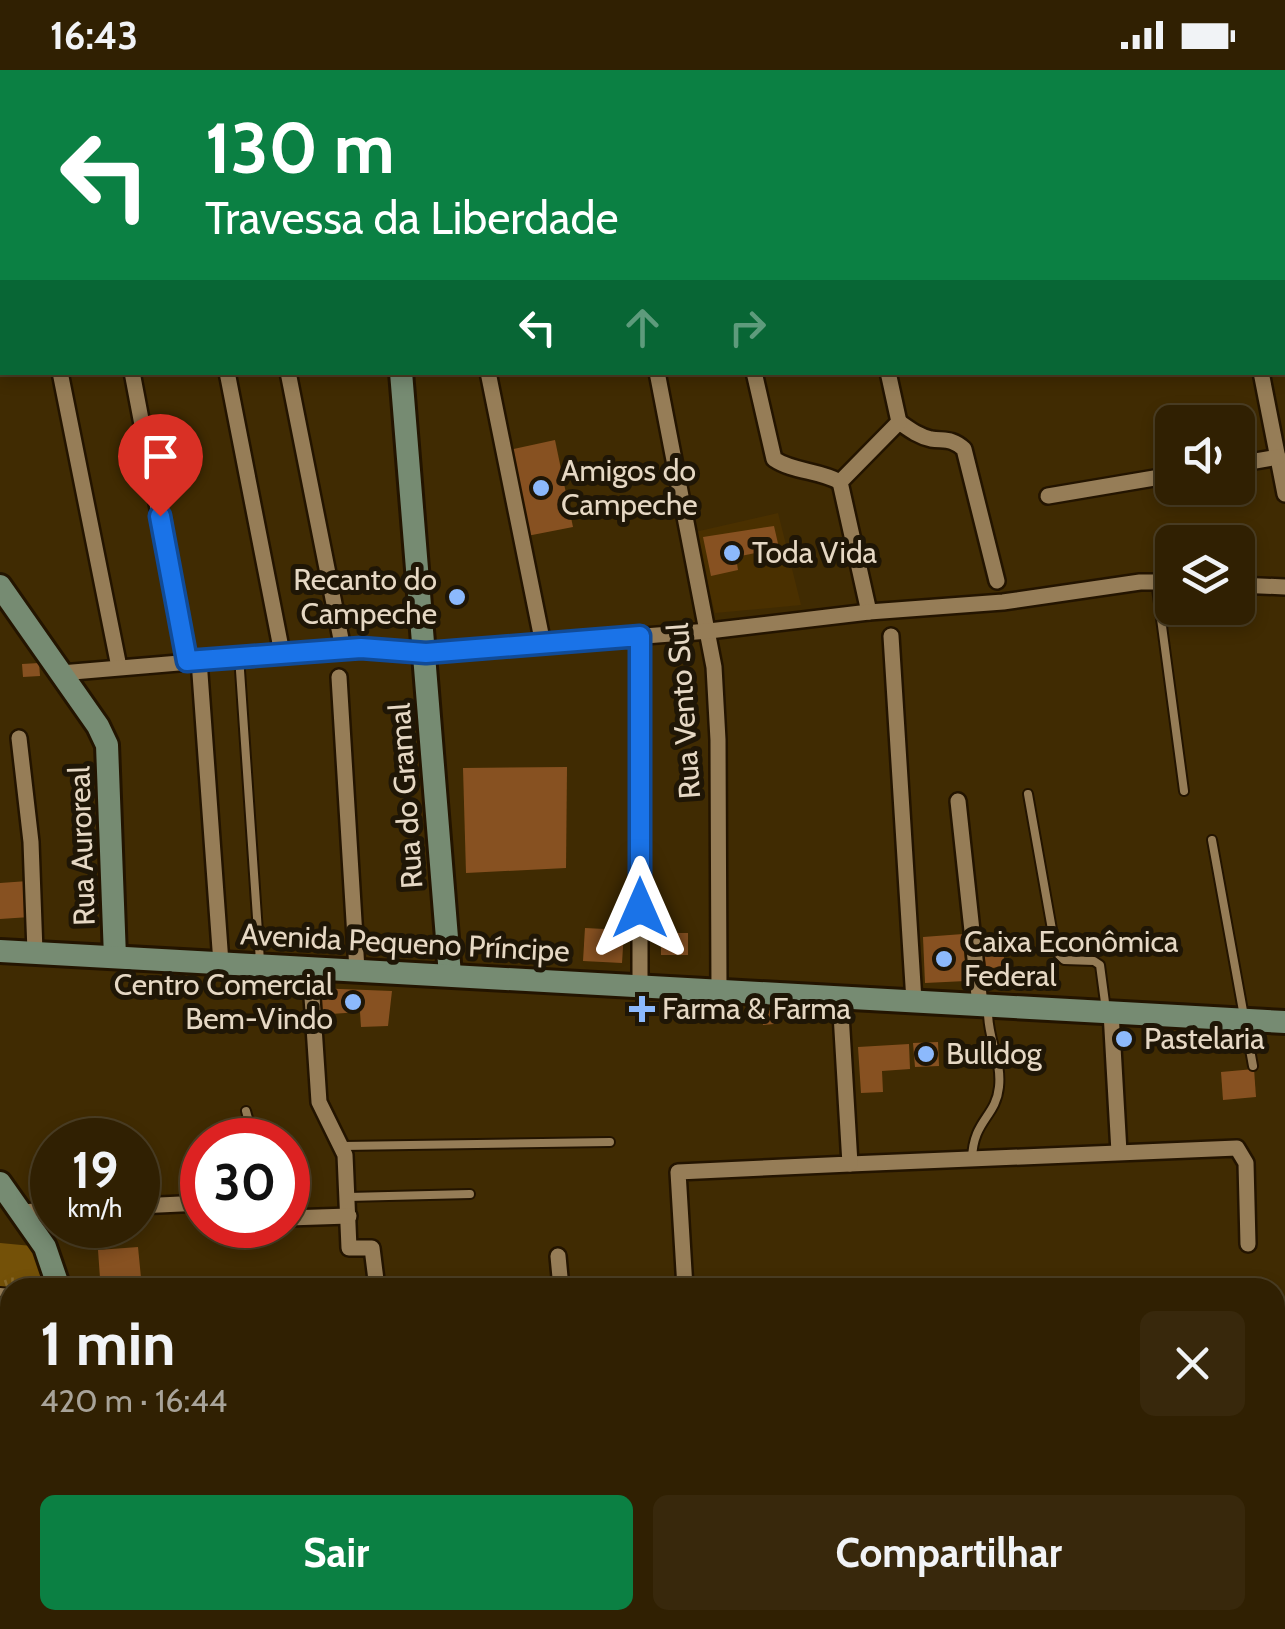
<!DOCTYPE html>
<html lang="pt">
<meta charset="utf-8">
<style>
body{margin:0;font-family:Cabin,sans-serif;background:#38280c;color:#f1f3f6;height:100vh;display:flex;flex-direction:column;font-size:38px;white-space:nowrap}
*{box-sizing:border-box;margin:0}
p{font-size:32px;color:#a8a399}
.icon{flex:none;width:55px;height:55px;fill:none;stroke:currentColor;stroke-width:2;stroke-linecap:round;stroke-linejoin:round}
.map{position:relative;flex:1;overflow:hidden}
.drawer{position:absolute;left:0px;top:1208px;width:1285px;height:352px;display:flex;flex-direction:column;background:#302002;border-radius:30px 30px 0 0;box-shadow:0 5px 15px #0003,0 0 0 2px #4b3e24}
.drawer>*{flex:none}
.banner{position:absolute;left:0px;top:0px;width:1285px;height:305px;box-shadow:0 5px 15px #0003,0 0 0 2px #4b3e24;background:#0b8043;color:#fff;overflow:hidden}
.controls{position:absolute;left:1155px;top:335px;display:grid;gap:20px}
.controls a{display:grid;place-items:center;width:100px;height:100px;border-radius:15px;background:#302002;box-shadow:0 5px 15px #0003,0 0 0 2px #4b3e24;font-size:50px}
.speed{position:absolute;left:30px;top:1048px;display:flex;gap:20px;font-size:50px;font-weight:700;text-align:center}
.speed>*{display:grid;place-content:center;width:130px;height:130px;border-radius:50%;background:#302002;box-shadow:0 5px 15px #0003,0 0 0 2px #4b3e24;line-height:1}
.speed small{font-size:25px;font-weight:400}
.speed .limit{border:15px solid #d22;background:#fff;color:#111}
.pin{position:absolute;display:grid;place-items:center;width:85px;height:85px;color:#fff;margin:-102px -42px;border-radius:50% 50% 50% 0;rotate:-45deg;box-shadow:0 0 10px #0007}
.pin .icon{rotate:45deg}
.me{position:absolute;width:110px;margin:-55px;rotate:0deg;stroke-linejoin:round;filter:drop-shadow(0 0 8px #0008)}
.turn{display:flex;align-items:center;gap:35px;height:210px;padding:0 40px;font-size:45px}
.turn .icon{width:130px;height:130px;stroke-width:2.5}
.turn b{display:block;font-size:70px;line-height:85px}
.lanes{display:flex;align-items:center;height:95px;padding:0 40px;background:#0003;justify-content:center;gap:50px;direction:ltr}
.lanes .off{opacity:.35}
.round{display:grid;place-items:center;flex:none;width:105px;height:105px;border-radius:15px;background:#38280c}
.headline{display:flex;align-items:center;justify-content:space-between;height:170px;padding:0 40px}
h1{font-size:60px;font-weight:800;line-height:75px}
.button{display:flex;gap:20px;margin-top:auto;padding:20px 40px}
.button a{flex:1;height:115px;border-radius:15px;background:#0b8043;color:#fff;font-size:40px;font-weight:800;line-height:115px;text-align:center}
.button a+a{background:#38280c;color:#f1f3f6}
.status{display:flex;justify-content:space-between;align-items:center;height:70px;padding:0 50px;background:#302002;direction:ltr}
.status svg{height:28px;fill:currentColor}
.map>svg:first-child{display:block}
.built{fill:#4a3000}
.grass{fill:url(#grass-tufts)}
.forest{fill:url(#forest-firs)}
.building{fill:#875121}
.lines{fill:none;stroke-linecap:round;stroke-linejoin:round}
.lane-casing{stroke:#231400;stroke-width:12}
.street-casing{stroke:#231400;stroke-width:20}
.secondary-casing{stroke:#231400;stroke-width:28}
.lane{stroke:#967d57;stroke-width:8}
.street{stroke:#967d57;stroke-width:15}
.secondary{stroke:#768b72;stroke-width:22}
.route-casing{stroke:#114b97;stroke-width:25}
.route{stroke:#1a73e8;stroke-width:18}
.poi-dot{fill:#8cb9fc;stroke:#1f1606;stroke-width:4}
.labels{text-anchor:middle;stroke-width:10;stroke-linejoin:round;paint-order:stroke}
.poi-label{font-size:30px;fill:#e6d8c4;stroke:#1f1606;text-anchor:start}
.street-label{font-size:30px;fill:#e6d8c4;stroke:#1f1606}
</style>
<div class="status"><b>16:43</b><svg viewBox="0 0 49 12"><path d="M0 12V9h3v3zM5 12V6h3v6zM10 12V3h3v9zM15 12V0h3v12zM26 1h20v11H26zM47 4h2v5h-2z"/></svg></div>
<div class="map">
<svg width="1285" height="1559" viewBox="0 0 1285 1559">
<defs>
<pattern id="grass-tufts" width="24" height="20" patternUnits="userSpaceOnUse" patternTransform="scale(2.5)"><rect width="24" height="20" fill="#745108"/><path d="M3 7l-1-3M5 7V3M7 7l1-3M15 17l-1-3M17 17v-4M19 17l1-3" fill="none" stroke="#88692a"/></pattern>
<pattern id="forest-firs" width="22" height="20" patternUnits="userSpaceOnUse" patternTransform="scale(2.5)"><rect width="22" height="20" fill="#745108"/><path d="M5 1l3.5 6h-7zM16 11l3.5 6h-7z" fill="#88692a"/></pattern>
</defs>
<rect width="100%" height="100%" fill="#402b02"/>
<path class="built" d="M778 443 801 535 715 543 695 462Z"/>
<g class="grass">
<path d="M0 1173 32 1176 50 1217 10 1218V1550H71V1559H0Z"/>
<path d="M116 1550H995L996 1559C887 1559 777 1552 669 1559H116Z"/>
</g>
<path class="forest" d="M0 1263 10 1265V1550H34L35 1559H0Z"/>
<g class="building">
<path d="M555 370 573 457 527 466 509 380Z"/>
<path d="M774 456 779 478 736 487 738 500 711 506 703 467Z"/>
<path d="M39 593 40 606 23 607 22 594Z"/>
<path d="M567 697 566 798 466 803 463 698Z"/>
<path d="M28 811 30 847 0 849V813Z"/>
<path d="M585 858 624 860 622 893 583 891Z"/>
<rect x="661" y="863" width="27" height="22"/>
<path d="M963 864 966 911 925 913 923 867Z"/>
<path d="M1002 871 1005 896 986 899 983 873Z"/>
<path d="M315 918 392 921 388 956 361 957 360 942 316 945Z"/>
<path d="M772 940 774 954 763 955 761 941Z"/>
<path d="M938 972 939 996 915 997 913 973Z"/>
<path d="M909 974 910 999 882 1001 883 1022 861 1023 858 977Z"/>
<path d="M1254 999 1256 1027 1223 1030 1221 1002Z"/>
<path d="M138 1177 142 1218H125L124 1206 100 1208 98 1180Z"/>
</g>
<g class="lines">
<defs>
<g id="lane">
<path d="M1156 511 1184 721"/>
<path d="M239 586 260 891"/>
<path d="M1028 724 1056 882 1064 890 1094 891 1100 895 1106 940"/>
<path d="M1212 770 1253 996"/>
<path d="M246 1041 254 1070"/>
<path d="M343 1076 610 1072"/>
<path d="M972 1089C973 1050 996 1047 999 1017 1002 989 987 968 988 940"/>
<path d="M348 1127 470 1124"/>
<path d="M0 1222 10 1223"/>
<path d="M1275 1401 1285 1398"/>
</g>
<g id="street">
<path d="M153 0V2"/>
<path d="M228 0 229 2"/>
<path d="M595 0 596 2"/>
<path d="M746 0V2"/>
<path d="M885 0 886 2"/>
<path d="M1202 0V2"/>
<path d="M60 302 119 597"/>
<path d="M132 302 187 591"/>
<path d="M227 302 282 583"/>
<path d="M288 302 343 579"/>
<path d="M488 302 543 574"/>
<path d="M657 302 714 597 718 670 719 920"/>
<path d="M754 302 774 389C793 402 819 400 840 412"/>
<path d="M1261 302 1285 424"/>
<path d="M899 352C909 359 918 366 931 369 945 371 952 368 964 379L997 511"/>
<path d="M1238 394 1278 387"/>
<path d="M1048 426 1172 405"/>
<path d="M1238 515 1285 517"/>
<path d="M869 542 840 412 899 352 888 302"/>
<path d="M891 566 914 931"/>
<path d="M199 590 221 893"/>
<path d="M61 603 343 579 380 578 426 583 709 561 869 542 1003 532 1140 512H1172"/>
<path d="M339 607 357 900"/>
<path d="M19 668 31 772 35 882"/>
<path d="M958 731 980 935"/>
<path d="M310 897 319 1032 345 1085 349 1178H372L377 1218"/>
<path d="M640 916V566"/>
<path d="M1111 942 1119 1082"/>
<path d="M850 1094 1237 1078 1246 1093 1248 1174"/>
<path d="M138 1136 202 1133"/>
<path d="M21 1142 52 1140"/>
<path d="M288 1148 349 1146"/>
<path d="M558 1186 561 1218"/>
<path d="M685 1218 678 1102 850 1094 840 927"/>
</g>
<g id="secondary">
<path d="M375 0 376 2"/>
<path d="M401 302 450 905"/>
<path d="M0 516 98 656 107 675 115 887"/>
<path d="M0 881 1285 952"/>
<path d="M0 1113 45 1177 59 1218"/>
<path d="M90 1550V1559"/>
</g>
</defs>
<use href="#lane" class="lane-casing"/>
<use href="#street" class="street-casing"/>
<use href="#secondary" class="secondary-casing"/>
<use href="#lane" class="lane"/>
<use href="#street" class="street"/>
<use href="#secondary" class="secondary"/>
</g>
<g class="lines">
<defs>
<path id="route" d="M160 446 187 591 361 578 426 583 640 566V838"/>
</defs>
<use href="#route" class="route-casing"/>
<use href="#route" class="route"/>
</g>
<g class="poi-dot">
<circle cx="541" cy="418" r="10"/>
<circle cx="732" cy="483" r="10"/>
<circle cx="457" cy="527" r="10"/>
<circle cx="944" cy="889" r="10"/>
<circle cx="353" cy="932" r="10"/>
<path d="M637 924h10v10h10v10h-10v10h-10v-10h-10v-10h10z"/>
<circle cx="1124" cy="969" r="10"/>
<circle cx="926" cy="984" r="10"/>
</g>
<g class="labels">
<g class="poi-label">
<text x="561" y="411">Amigos do<tspan x="561" dy="34">Campeche</tspan></text>
<text x="752" y="493">Toda Vida</text>
<text x="437" y="520" text-anchor="end">Recanto do<tspan x="437" dy="34">Campeche</tspan></text>
<text x="964" y="882">Caixa Econômica<tspan x="964" dy="34">Federal</tspan></text>
<text x="333" y="925" text-anchor="end">Centro Comercial<tspan x="333" dy="34">Bem-Vindo</tspan></text>
<text x="662" y="949">Farma &amp; Farma</text>
<text x="1144" y="979">Pastelaria</text>
<text x="946" y="994">Bulldog</text>
</g>
<g class="street-label">
<text transform="translate(684 641) rotate(-94)" y="10">Rua Vento Sul</text>
<text transform="translate(406 726) rotate(-94)" y="10">Rua do Gramal</text>
<text transform="translate(82 776) rotate(-92)" y="10">Rua Auroreal</text>
<text transform="translate(405 873) rotate(3)" y="10">Avenida Pequeno Príncipe</text>
</g>
</g>
</svg>
<div class="controls">
<a><svg class="icon" aria-label="sound" viewBox="0 0 24 24"><path d="M4 9h4l5-4v14l-5-4H4zM17 9q2 3 0 6"/></svg></a>
<a><svg class="icon" aria-label="layers" viewBox="0 0 24 24"><path d="M12 4l9 5-9 5-9-5zM3 14l9 5 9-5"/></svg></a>
</div>
<div class="speed"><div>19<small>km/h</small></div><div class="limit">30</div></div>
<div class="pin" style="left:160px;top:446px;background:#d93025"><svg class="icon" aria-label="arrive" viewBox="0 0 24 24"><path d="M6 21V4h12l-3 4 3 4H6"/></svg></div>
<svg class="me" style="left:640px;top:838px" viewBox="-20 -20 40 40"><path d="M0-17L14 15 0 8-14 15z" fill="#1a73e8" stroke="#fff" stroke-width="4"/></svg>
<div class="banner">
<div class="turn"><svg class="icon" aria-label="left" viewBox="0 0 24 24"><path d="M17 20v-9H6M10 6l-5 5 5 5"/></svg><div><b>130 m</b>Travessa da Liberdade</div></div>
<div class="lanes"><svg class="icon" aria-label="left" viewBox="0 0 24 24"><path d="M17 20v-9H6M10 6l-5 5 5 5"/></svg><svg class="icon off" aria-label="ahead" viewBox="0 0 24 24"><path d="M12 20V5M6 11l6-6 6 6"/></svg><svg class="icon off" aria-label="right" viewBox="0 0 24 24"><path d="M7 20v-9h11M14 6l5 5-5 5"/></svg></div>
</div>
<section class="drawer">
<div class="headline"><div><h1>1 min</h1><p>420 m · 16:44</p></div><a class="round"><svg class="icon" aria-label="close" viewBox="0 0 24 24"><path d="M6 6l12 12M18 6L6 18"/></svg></a></div>
<div class="button"><a>Sair</a><a>Compartilhar</a></div>
</section>
</div>
